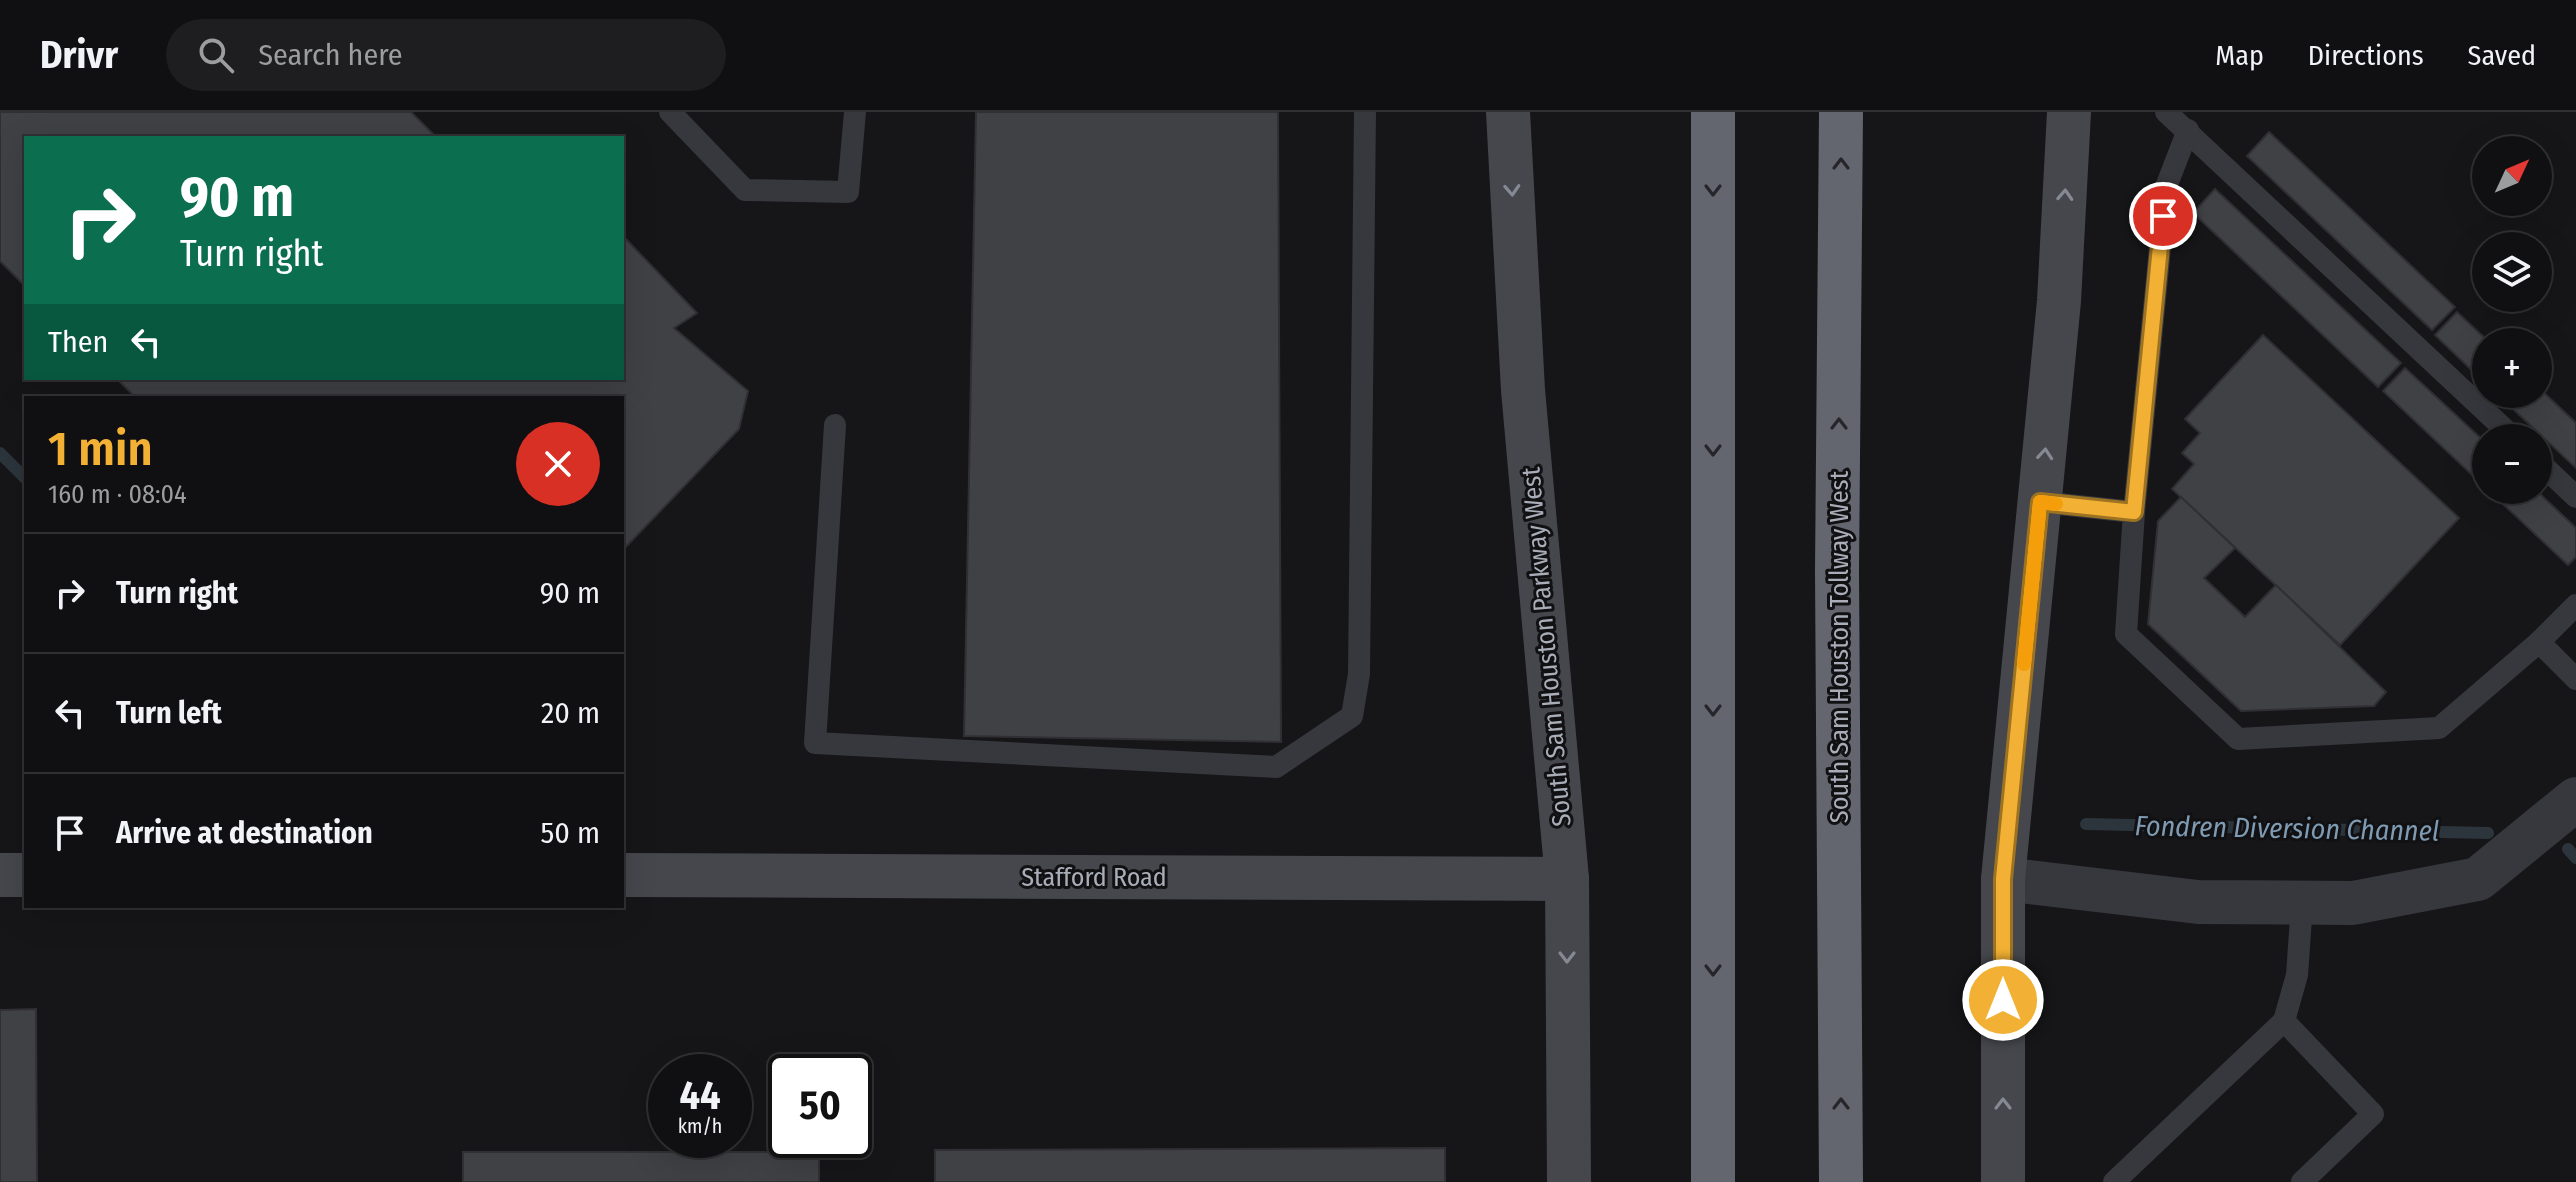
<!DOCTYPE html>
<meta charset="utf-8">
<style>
body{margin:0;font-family:"Fira Sans Condensed",sans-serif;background:#1e1e20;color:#f1f3f6;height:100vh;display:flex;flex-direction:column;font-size:30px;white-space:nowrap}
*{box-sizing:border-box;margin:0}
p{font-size:26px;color:#9c9d9f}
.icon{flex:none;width:44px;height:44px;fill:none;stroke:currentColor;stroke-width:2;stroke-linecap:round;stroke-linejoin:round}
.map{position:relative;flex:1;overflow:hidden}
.drawer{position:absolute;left:24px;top:284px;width:600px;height:512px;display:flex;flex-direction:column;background:#101012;border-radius:0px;box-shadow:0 8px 32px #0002,0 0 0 2px #303032}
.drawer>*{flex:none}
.guide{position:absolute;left:24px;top:24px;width:600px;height:244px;border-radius:0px;box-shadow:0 8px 32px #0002,0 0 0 2px #303032;background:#0b6e4f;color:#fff;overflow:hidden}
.needle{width:52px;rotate:46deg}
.tools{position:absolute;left:2472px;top:24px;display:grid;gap:16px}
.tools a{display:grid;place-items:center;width:80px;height:80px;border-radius:50%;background:#101012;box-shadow:0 8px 32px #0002,0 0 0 2px #303032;font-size:40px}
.speed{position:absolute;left:648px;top:942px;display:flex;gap:16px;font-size:40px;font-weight:700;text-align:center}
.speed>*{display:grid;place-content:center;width:104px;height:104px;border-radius:50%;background:#101012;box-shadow:0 8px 32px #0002,0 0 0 2px #303032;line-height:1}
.speed small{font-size:20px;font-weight:400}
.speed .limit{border:4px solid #111;border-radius:12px;background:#fff;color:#111}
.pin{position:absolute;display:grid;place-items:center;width:68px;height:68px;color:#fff;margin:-34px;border:4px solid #fff;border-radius:50%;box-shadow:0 2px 8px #0007}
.me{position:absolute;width:88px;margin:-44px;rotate:0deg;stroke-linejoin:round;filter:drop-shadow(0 0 6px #0008)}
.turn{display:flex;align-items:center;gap:28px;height:168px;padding:0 24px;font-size:36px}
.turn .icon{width:104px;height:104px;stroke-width:2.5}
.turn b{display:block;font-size:56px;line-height:68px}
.then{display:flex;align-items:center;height:76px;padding:0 24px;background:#0003;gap:16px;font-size:30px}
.round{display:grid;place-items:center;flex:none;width:84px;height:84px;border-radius:42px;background:#1e1e20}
.summary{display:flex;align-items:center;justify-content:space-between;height:136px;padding:0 24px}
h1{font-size:48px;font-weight:600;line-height:60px;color:#f2b134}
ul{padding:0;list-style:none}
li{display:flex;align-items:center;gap:24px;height:120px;padding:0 24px;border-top:2px solid #303032}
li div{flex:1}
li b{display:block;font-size:30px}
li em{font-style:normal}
header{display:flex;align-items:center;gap:48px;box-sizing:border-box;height:112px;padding:0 40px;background:#101012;border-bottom:2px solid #303032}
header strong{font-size:38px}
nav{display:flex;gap:44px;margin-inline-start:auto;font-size:28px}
.search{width:560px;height:72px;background:#1e1e20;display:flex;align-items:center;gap:20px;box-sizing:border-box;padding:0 28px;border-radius:44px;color:#9c9d9f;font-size:30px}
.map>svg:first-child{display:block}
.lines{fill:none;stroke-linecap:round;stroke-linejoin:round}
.stream{stroke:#2c353c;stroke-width:12}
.building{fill:#404145;stroke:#303034;stroke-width:2}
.lane{stroke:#37383d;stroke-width:22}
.street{stroke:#37383d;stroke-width:44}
.secondary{stroke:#45474d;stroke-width:44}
.highway{stroke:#63666e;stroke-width:44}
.oneway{stroke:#26262a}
.oneway2{stroke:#858993}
.route-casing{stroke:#9d7322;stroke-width:20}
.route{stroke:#f2b134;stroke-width:14}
.slow{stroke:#f59e0b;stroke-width:14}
.labels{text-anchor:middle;stroke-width:6;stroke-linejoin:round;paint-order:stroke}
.street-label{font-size:26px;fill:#a8adb8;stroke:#111113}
.water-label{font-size:28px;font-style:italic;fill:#7f9bb3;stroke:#111113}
</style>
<header>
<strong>Drivr</strong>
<div class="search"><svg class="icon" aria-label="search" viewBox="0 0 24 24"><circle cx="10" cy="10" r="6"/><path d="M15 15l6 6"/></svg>Search here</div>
<nav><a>Map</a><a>Directions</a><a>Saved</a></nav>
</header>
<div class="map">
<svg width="2576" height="1070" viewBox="0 0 2576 1070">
<rect width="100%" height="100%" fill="#161618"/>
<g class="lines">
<g class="stream">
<path d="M0 341 26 367"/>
<path d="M2086 712 2488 721"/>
<path d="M2568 737 2576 746"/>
</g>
</g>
<g class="building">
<path d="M0 0H411L437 26H26V175L0 149Z"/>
<path d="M976 0H1278L1281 630 964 624Z"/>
<path d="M2269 20 2455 195 2432 218 2247 44Z"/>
<path d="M2215 77 2401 251 2378 275 2193 101Z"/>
<path d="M622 123 697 201 674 216 748 279 739 317 622 439V286H136L116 266H622Z"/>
<path d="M2457 200 2489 230H2486V272L2435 223Z"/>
<path d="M2263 223 2459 406 2340 533 2172 377 2194 352 2182 341 2200 321 2185 307Z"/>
<path d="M2405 256 2486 331V376L2383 279Z"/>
<path d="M2538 275 2576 311V356L2497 282H2538Z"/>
<path d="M2488 378H2536L2576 416V445L2568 453Z"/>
<path d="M2181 385 2235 436 2204 466 2245 505 2276 473 2386 580 2374 594 2241 599 2148 512 2158 409Z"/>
<path d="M36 897 37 1070H0V898Z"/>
<path d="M1445 1036V1070H935V1038Z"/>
<rect x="463" y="1040" width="356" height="30"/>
</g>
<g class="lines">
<g class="lane">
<path d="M670 0 745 78 848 80 855 0"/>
<path d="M2166 0 2514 326"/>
<path d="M2188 18 2166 75 2134 400 2126 522 2238 627 2439 616 2539 530"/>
<path d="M835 313 815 631 1276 655 1352 604 1359 562 1365 0"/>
<path d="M2538 349 2576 385"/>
<path d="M2040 390 2134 400"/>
<path d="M2576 493 2539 530 2576 567"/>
<path d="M2284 909 2297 863 2302 791"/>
<path d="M2114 1070 2284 909 2373 1002 2302 1070"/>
</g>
<path class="street" d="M2003 767 2198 790 2353 791 2478 767 2576 687"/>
<g class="secondary">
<path d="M1508 0 1523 278 1567 767 1569 1070"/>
<path d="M0 763H26"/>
<path d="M622 763 1567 767"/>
<path d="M2003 1070V767L2059 189 2069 0"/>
</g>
<g class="highway">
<path d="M1713 0V1070"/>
<path d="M1841 0 1837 459 1841 1070"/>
</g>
</g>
<defs><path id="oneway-chevron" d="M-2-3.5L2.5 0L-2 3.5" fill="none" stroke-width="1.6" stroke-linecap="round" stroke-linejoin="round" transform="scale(2)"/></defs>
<g class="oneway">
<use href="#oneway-chevron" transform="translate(1841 52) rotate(-90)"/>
<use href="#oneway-chevron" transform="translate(1713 78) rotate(90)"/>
<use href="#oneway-chevron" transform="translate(1839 312) rotate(-90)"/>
<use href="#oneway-chevron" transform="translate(1713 338) rotate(90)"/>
<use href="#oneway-chevron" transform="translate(1713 598) rotate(90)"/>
<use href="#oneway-chevron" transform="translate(1713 858) rotate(90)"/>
<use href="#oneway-chevron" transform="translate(1841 992) rotate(-90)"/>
</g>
<g class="oneway2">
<use href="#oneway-chevron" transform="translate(1512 78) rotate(87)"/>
<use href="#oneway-chevron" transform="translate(2065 83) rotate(-87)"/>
<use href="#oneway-chevron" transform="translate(2045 342) rotate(-85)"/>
<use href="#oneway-chevron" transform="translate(1567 845) rotate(90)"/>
<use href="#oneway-chevron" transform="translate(2003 992) rotate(-90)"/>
</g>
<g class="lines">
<defs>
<path id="route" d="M2003 888V767L2040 390 2134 400 2163 104"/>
</defs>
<use href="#route" class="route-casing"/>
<use href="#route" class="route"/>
<path class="slow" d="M2024 552 2040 390 2056 392"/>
</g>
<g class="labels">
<g class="street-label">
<text transform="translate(1546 535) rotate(-95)" y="9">South Sam Houston Parkway West</text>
<text transform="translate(1839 535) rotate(-90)" y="9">South Sam Houston Tollway West</text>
<text x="1094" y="774">Stafford Road</text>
</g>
<g class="water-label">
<text transform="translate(2287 716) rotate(1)" y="10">Fondren Diversion Channel</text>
</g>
</g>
</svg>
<div class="tools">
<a><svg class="needle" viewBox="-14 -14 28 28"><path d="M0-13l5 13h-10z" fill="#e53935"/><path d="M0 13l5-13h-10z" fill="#9c9d9f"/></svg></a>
<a><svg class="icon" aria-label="layers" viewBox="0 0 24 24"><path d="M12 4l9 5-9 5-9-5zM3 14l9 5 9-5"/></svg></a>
<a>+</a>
<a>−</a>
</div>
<div class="speed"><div>44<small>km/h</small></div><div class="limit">50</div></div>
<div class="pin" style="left:2163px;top:104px;background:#d93025"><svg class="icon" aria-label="arrive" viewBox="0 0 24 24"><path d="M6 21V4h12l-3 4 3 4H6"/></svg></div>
<svg class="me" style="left:2003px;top:888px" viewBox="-20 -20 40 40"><circle r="17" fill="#f2b134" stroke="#fff" stroke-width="3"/><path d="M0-11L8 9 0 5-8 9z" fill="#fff"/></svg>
<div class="guide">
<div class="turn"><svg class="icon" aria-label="right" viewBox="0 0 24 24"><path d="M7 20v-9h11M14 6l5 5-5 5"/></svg><div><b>90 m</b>Turn right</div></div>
<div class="then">Then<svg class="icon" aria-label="left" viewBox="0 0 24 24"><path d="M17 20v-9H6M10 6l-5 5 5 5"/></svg></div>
</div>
<section class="drawer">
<div class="summary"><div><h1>1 min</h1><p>160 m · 08:04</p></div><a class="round" style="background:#d93025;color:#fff"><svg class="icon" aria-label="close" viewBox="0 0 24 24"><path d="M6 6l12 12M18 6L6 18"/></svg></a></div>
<ul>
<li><svg class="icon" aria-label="right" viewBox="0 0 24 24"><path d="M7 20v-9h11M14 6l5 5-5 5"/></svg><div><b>Turn right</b></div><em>90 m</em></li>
<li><svg class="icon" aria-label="left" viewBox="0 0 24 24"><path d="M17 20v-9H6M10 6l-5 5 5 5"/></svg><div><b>Turn left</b></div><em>20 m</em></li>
<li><svg class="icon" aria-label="arrive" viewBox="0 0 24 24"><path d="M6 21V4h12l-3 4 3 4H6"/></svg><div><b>Arrive at destination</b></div><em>50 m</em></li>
</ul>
</section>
</div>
